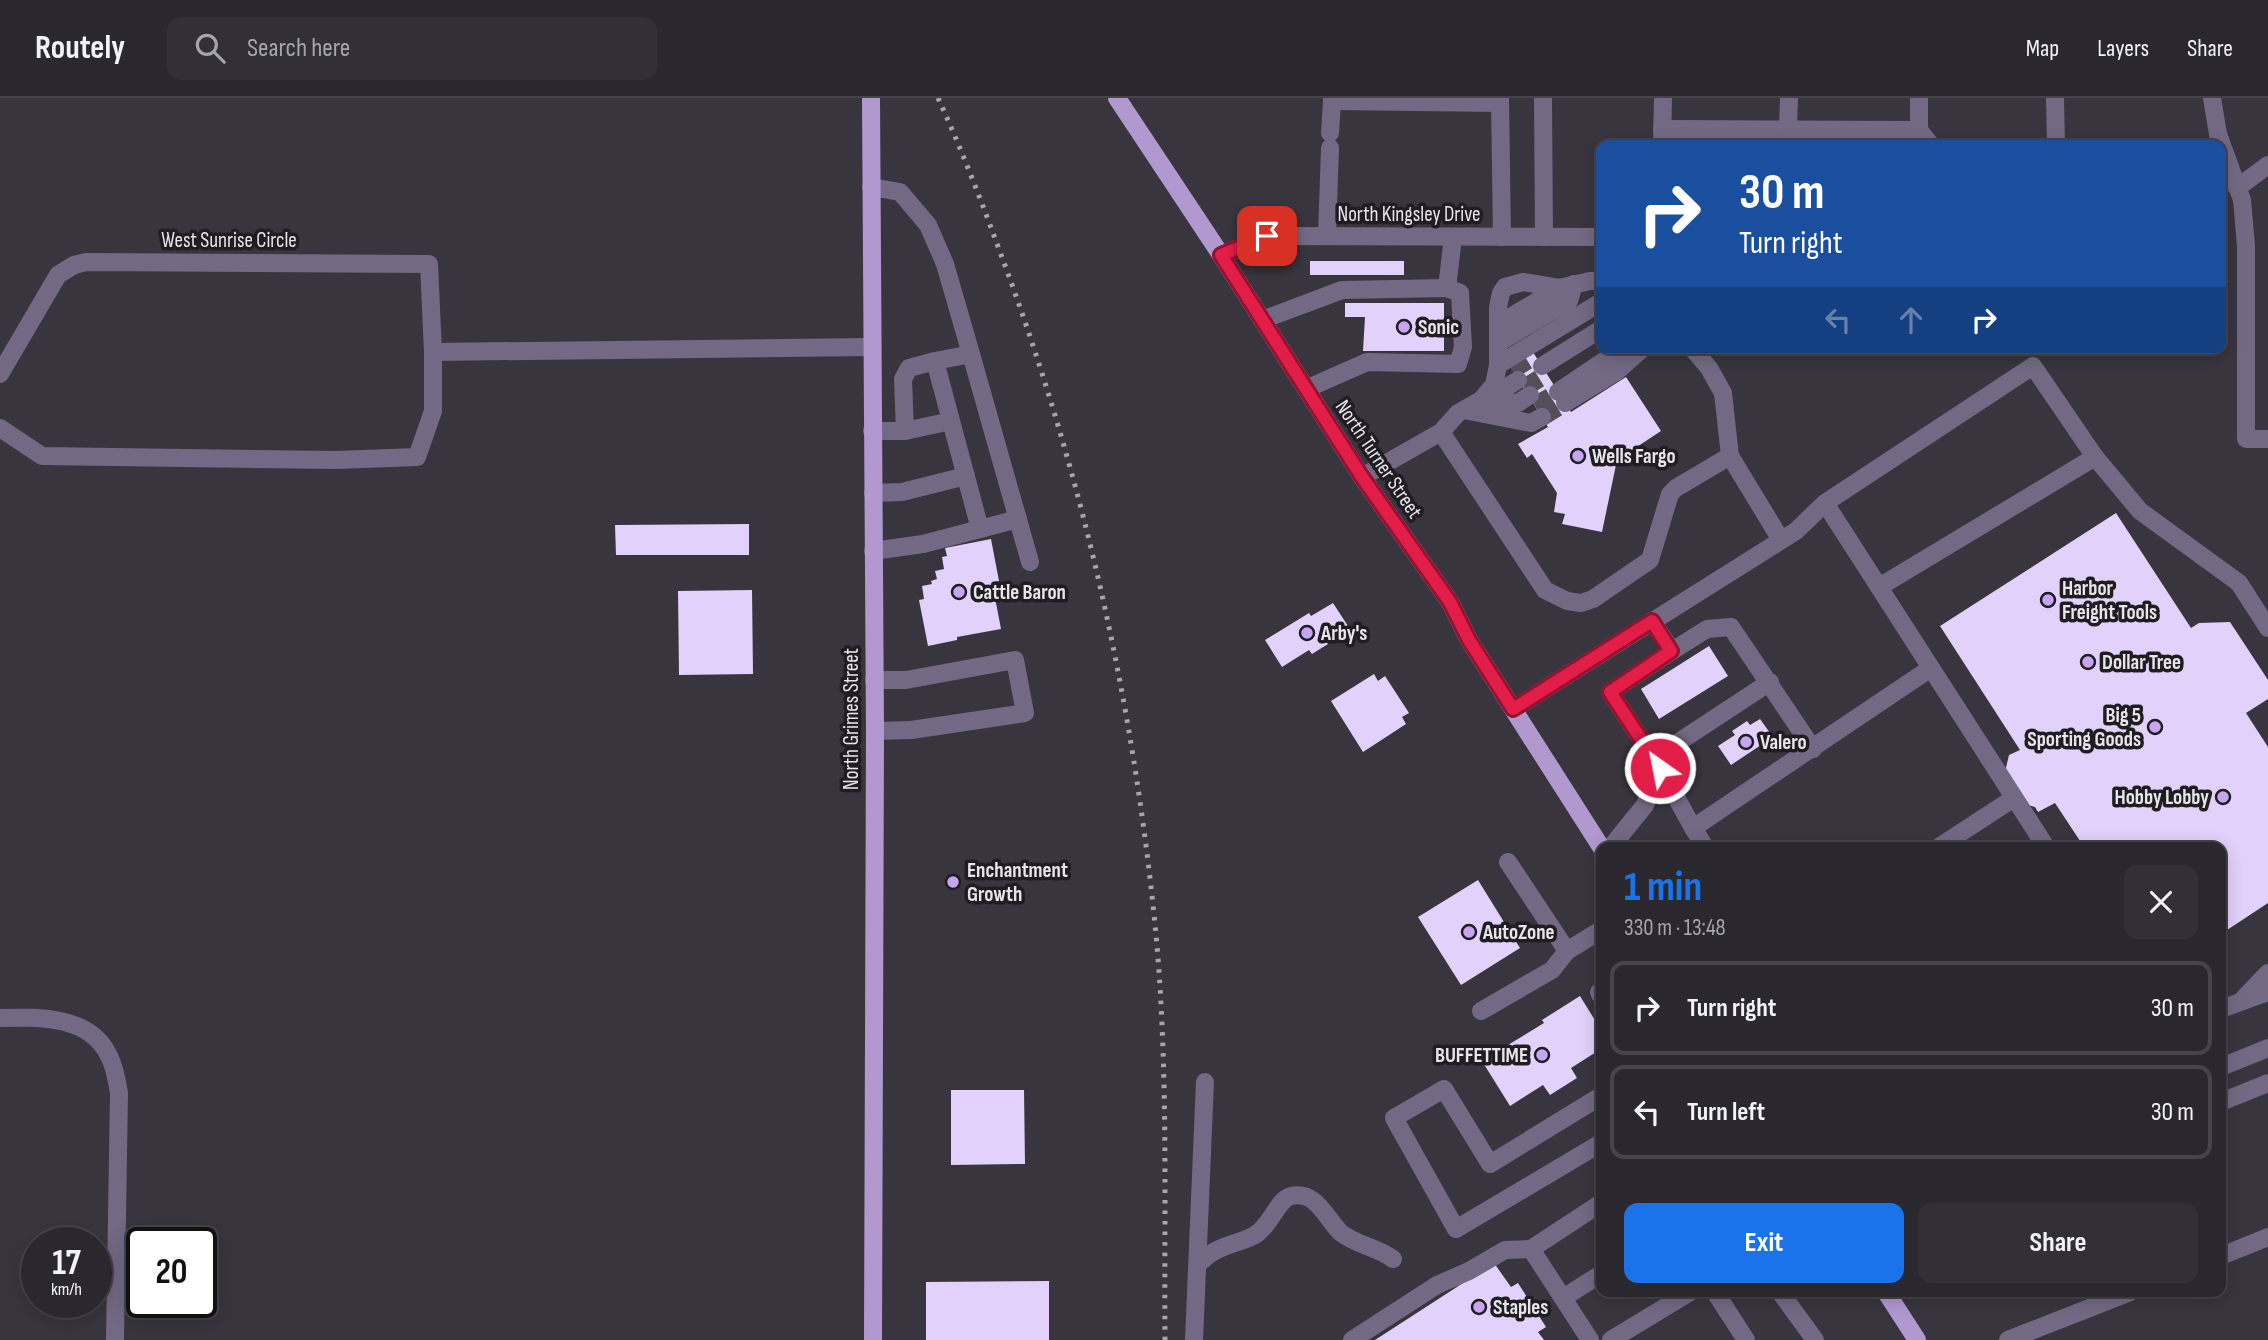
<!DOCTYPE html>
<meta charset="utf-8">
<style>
body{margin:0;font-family:"Sofia Sans Condensed",sans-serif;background:#323036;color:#f1f3f6;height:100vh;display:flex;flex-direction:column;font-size:26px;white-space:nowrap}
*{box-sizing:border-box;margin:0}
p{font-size:23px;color:#a5a6aa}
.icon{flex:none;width:38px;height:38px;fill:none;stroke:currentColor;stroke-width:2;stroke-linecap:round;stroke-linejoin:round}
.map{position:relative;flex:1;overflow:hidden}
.panel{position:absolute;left:1596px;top:744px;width:630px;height:455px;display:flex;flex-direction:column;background:#2a282e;border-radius:14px;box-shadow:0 4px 18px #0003,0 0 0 2px #46444a}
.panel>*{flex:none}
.banner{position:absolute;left:1596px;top:42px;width:630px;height:214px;border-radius:14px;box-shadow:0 4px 18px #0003,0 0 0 2px #46444a;background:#1a4fa0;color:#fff;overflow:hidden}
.speed{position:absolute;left:21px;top:1129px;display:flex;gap:14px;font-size:35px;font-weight:700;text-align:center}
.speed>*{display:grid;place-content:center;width:91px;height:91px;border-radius:50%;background:#2a282e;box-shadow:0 4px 18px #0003,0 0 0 2px #46444a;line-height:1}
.speed small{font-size:18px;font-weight:400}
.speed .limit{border:4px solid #111;border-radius:10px;background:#fff;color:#111}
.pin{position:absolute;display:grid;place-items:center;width:60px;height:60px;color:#fff;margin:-30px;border-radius:14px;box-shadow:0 4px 10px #0006}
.me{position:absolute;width:77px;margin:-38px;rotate:327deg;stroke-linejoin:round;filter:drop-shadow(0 0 5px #0008)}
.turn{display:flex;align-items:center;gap:24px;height:147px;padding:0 28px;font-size:32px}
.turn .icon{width:91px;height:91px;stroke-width:2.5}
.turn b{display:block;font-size:49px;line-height:60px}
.lanes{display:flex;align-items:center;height:66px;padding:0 28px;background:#0003;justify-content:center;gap:35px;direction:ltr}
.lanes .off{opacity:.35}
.round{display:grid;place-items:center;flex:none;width:74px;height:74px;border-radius:14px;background:#323036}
.summary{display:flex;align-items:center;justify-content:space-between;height:119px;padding:0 28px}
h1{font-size:42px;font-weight:700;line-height:52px;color:#1a73e8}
.button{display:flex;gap:14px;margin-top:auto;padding:14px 28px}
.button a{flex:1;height:80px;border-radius:14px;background:#1a73e8;color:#fff;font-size:28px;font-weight:700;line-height:80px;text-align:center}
.button a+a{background:#323036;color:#f1f3f6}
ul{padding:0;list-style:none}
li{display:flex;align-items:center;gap:21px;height:94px;margin:0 14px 10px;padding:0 14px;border:4px solid #46444a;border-radius:14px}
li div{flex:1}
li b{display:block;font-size:26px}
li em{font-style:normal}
header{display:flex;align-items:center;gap:42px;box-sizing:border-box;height:98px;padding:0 35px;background:#2a282e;border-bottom:2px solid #46444a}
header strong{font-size:33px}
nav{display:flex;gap:38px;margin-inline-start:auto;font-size:24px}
.search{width:490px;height:63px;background:#323036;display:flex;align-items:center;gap:18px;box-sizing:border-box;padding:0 24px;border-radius:14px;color:#a5a6aa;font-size:26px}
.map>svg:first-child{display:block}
.building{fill:#e2d1fa}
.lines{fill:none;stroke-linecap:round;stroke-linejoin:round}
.minor-tunnel{stroke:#524f58;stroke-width:18;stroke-dasharray:18 9;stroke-linecap:butt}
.minor{stroke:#746984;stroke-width:18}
.major{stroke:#b199d0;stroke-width:18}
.rail{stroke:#a8a5ac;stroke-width:5;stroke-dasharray:3.5 7;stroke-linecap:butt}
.route-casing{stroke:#92132f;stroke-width:18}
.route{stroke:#e11d48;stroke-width:12}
.poi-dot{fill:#c6a6f0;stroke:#1f1d21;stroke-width:2.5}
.labels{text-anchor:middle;stroke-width:7;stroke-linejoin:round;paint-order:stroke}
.street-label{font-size:21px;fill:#e7e5eb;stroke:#1f1d21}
.poi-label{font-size:21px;font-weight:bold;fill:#e7e5eb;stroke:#1f1d21;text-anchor:start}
</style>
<header>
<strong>Routely</strong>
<div class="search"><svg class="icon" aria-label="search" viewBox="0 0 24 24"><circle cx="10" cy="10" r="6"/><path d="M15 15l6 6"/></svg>Search here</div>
<nav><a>Map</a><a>Layers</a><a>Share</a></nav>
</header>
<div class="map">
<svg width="2268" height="1242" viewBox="0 0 2268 1242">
<rect width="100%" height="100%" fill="#38353e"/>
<g class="building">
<rect x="1310" y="163" width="94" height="14"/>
<path d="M1345 205H1444V253H1363L1365 219H1345Z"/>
<path d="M1531 251 1571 314 1626 279 1661 333 1617 362 1602 434 1562 426 1565 416 1554 414 1557 395 1532 356 1527 360 1518 346 1548 329 1508 265Z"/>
<path d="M2116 415 2191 530 2199 525 2230 524 2268 582V601L2246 615 2268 649V805L2221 836V749H2084L2055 705 2038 714 2035 709 2028 707 2005 674 2009 657 2020 652 1940 528Z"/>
<path d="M749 426V457H616L615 427Z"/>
<path d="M991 441 999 483 992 484 1001 531 957 539V542L928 548 919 502 924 501 922 488 932 486 931 483 937 481 935 473 944 471 942 459 947 458 945 450Z"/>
<path d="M752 492 753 576 679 577 678 493Z"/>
<path d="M1333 505 1348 528 1326 541 1328 546 1312 556 1309 552 1282 569 1265 542 1309 515 1311 518Z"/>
<path d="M1709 548 1728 578 1659 621 1641 591Z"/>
<path d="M1374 576 1378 583 1385 578 1409 615 1402 619 1406 626 1363 654 1331 603Z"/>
<path d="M1760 621 1773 639 1731 667 1718 648 1735 637 1732 633 1747 623 1750 627Z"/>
<path d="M1478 782 1520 850 1461 887 1418 819Z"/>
<path d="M1580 898 1601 932V951L1571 970 1577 980 1550 997 1543 987 1510 1008 1482 963 1544 925 1542 922Z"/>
<path d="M951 992H1024L1025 1066 951 1067Z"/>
<path d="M1494 1165 1511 1189 1518 1185 1546 1229 1538 1234 1544 1242H1375Z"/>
<path d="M1049 1183V1242H926V1184Z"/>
</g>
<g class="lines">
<g class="minor-tunnel">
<path d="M1512 272 1535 258"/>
<path d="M1524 290 1547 276"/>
<path d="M1535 308 1558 294"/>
<path d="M1542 319 1565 305"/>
</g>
<g class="minor">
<path d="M1332 0V3L1500 5"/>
<path d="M1500 0 1502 139"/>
<path d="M1543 0 1544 139"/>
<path d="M1919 0V32"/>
<path d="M2055 0 2056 47"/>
<path d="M2212 0 2218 36 2242 102 2246 148V341H2268"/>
<path d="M1662 31 1919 32"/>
<path d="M1788 31 1789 0"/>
<path d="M1919 32 1931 47"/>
<path d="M1330 35 1332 3"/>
<path d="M1662 47 1663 0"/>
<path d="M871 89 900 94 928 127 945 166 971 256"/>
<path d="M2237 90 2268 67"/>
<path d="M1327 138 1330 50"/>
<path d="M1221 157 1267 138 1601 139"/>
<path d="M1447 190 1453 139"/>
<path d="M1262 222 1342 192 1447 190 1460 195 1463 249 1458 266 1367 264 1306 291"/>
<path d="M1498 229 1507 221 1559 190"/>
<path d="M1498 245 1569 203 1574 186"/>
<path d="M1692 250 1709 270 1723 295 1730 358 1781 442"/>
<path d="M433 254 871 249"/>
<path d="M935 263 971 256 1030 464"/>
<path d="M1498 267 1601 204"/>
<path d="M1542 268 1601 231"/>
<path d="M0 276 58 177 74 167 86 164 429 166 433 254V313L417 359 336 362 42 358 0 330"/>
<path d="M1494 287 1507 289 1518 282"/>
<path d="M1558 294 1623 250"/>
<path d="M1481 302 1518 305 1530 297"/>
<path d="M1565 305 1616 274 1643 250"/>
<path d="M1464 312 1531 325 1542 319"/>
<path d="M872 333H905"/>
<path d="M1441 334 1545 492 1567 503 1581 505 1593 501 1650 462 1670 396 1676 390 1730 358"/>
<path d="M2095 359 2140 413 2239 485 2268 530"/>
<path d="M1362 379 1441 334 1458 315 1481 302 1494 287 1498 267V209L1501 195 1505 189 1523 184 1559 190 1590 183H1601"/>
<path d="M873 395 902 394 966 378"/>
<path d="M980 431 1018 421"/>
<path d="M873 453 923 446 980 431C965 375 950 319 935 263L909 270 903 281 905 333 951 323"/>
<path d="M1879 489 2046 749"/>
<path d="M1652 523 1672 553 1707 531 1731 529 1813 651"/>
<path d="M1672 553 1610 594 1660 670 1693 730"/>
<path d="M874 582H906L1015 562 1025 615 911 632 875 633"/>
<path d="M1513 611 1796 433 1825 405 2033 268 2095 359 1879 489 1825 405"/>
<path d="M1611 749 1645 707 1665 653 1770 584"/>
<path d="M1705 749 1693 730 1931 570"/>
<path d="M1939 749 2014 700"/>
<path d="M1508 764 1567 853"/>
<path d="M1599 894 1601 898"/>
<path d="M2244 900 2268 875"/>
<path d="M2221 911 2268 894"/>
<path d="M1481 913 1552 872 1567 853 1601 832"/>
<path d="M0 920C38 919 90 917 109 958 115 969 117 983 119 995L115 1242"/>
<path d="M2221 969 2268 950"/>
<path d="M1601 998 1490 1066 1444 991 1394 1020 1456 1131 1601 1045"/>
<path d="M2221 1004 2268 985"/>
<path d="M2221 1158 2268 1139"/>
<path d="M1198 1166C1203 1162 1209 1156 1215 1153 1227 1146 1243 1144 1255 1137 1271 1127 1278 1101 1291 1098 1316 1092 1326 1120 1340 1134 1355 1147 1377 1149 1393 1161"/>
<path d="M1715 1194 1746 1242"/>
<path d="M1780 1194 1815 1242"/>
<path d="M1563 1200 1601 1176"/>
<path d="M1194 1242 1205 984"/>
<path d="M1352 1242 1437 1187 1469 1173 1505 1152 1531 1151"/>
<path d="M1590 1242 1531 1151 1601 1105"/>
<path d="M1611 1242 1690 1194"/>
<path d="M2008 1242 2130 1194"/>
</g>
<g class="major">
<path d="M871 0 875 633 873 1242"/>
<path d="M1117 0 1221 157 1362 379 1450 504 1469 542 1601 749"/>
<path d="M1886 1194 1917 1242"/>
</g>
<path class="rail" d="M938 0C961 50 981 102 1000 154 1079 365 1129 583 1153 807 1169 951 1164 1097 1165 1242"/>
</g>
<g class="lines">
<defs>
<path id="route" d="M1267 138 1221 157 1362 379 1450 504 1469 542 1513 611 1652 523 1671 553 1610 594 1660 670"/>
</defs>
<use href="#route" class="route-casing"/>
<use href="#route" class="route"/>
</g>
<g class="poi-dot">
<circle cx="1404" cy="229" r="7"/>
<circle cx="1578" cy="358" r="7"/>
<circle cx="959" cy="494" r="7"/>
<circle cx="2048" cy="502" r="7"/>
<circle cx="1307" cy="535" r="7"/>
<circle cx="2088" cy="564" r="7"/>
<circle cx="2155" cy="629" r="7"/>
<circle cx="1746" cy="644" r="7"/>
<circle cx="2223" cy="699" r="7"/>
<circle cx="953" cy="784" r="7"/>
<circle cx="1469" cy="834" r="7"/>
<circle cx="1542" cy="957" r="7"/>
<circle cx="1479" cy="1209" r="7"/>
</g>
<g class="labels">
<g class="street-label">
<text x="1409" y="123">North Kingsley Drive</text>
<text x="229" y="149">West Sunrise Circle</text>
<text transform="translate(1379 361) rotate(56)" y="7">North Turner Street</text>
<text transform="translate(851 621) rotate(-90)" y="7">North Grimes Street</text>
</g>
<g class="poi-label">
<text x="1418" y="236">Sonic</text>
<text x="1592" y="365">Wells Fargo</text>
<text x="2062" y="497">Harbor<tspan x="2062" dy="24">Freight Tools</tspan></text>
<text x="973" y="501">Cattle Baron</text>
<text x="1321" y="542">Arby's</text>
<text x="2102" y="571">Dollar Tree</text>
<text x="2141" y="624" text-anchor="end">Big 5<tspan x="2141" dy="24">Sporting Goods</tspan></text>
<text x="1760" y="651">Valero</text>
<text x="2209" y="706" text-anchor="end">Hobby Lobby</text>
<text x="967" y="779">Enchantment<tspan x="967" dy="24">Growth</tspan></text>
<text x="1483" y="841">AutoZone</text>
<text x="1528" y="964" text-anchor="end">BUFFETTIME</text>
<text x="1493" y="1216">Staples</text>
</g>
</g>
</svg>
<div class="speed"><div>17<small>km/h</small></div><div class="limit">20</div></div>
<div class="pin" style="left:1267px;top:138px;background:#d93025"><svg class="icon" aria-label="arrive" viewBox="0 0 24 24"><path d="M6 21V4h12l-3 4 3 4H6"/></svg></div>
<svg class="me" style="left:1660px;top:670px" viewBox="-20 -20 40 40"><circle r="17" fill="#e11d48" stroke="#fff" stroke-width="3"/><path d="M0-11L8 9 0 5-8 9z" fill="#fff"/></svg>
<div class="banner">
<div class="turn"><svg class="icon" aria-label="right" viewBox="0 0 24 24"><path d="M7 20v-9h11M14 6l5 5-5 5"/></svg><div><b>30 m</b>Turn right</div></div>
<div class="lanes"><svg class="icon off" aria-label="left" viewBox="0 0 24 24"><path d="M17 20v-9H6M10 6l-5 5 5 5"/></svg><svg class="icon off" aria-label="ahead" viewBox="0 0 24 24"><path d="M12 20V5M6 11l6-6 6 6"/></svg><svg class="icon" aria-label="right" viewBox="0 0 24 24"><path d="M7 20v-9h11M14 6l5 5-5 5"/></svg></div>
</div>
<section class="panel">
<div class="summary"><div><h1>1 min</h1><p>330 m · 13:48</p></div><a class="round"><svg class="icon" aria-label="close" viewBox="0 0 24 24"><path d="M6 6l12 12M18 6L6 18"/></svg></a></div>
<ul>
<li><svg class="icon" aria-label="right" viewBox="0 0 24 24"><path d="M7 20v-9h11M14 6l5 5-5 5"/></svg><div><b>Turn right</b></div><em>30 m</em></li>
<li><svg class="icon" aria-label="left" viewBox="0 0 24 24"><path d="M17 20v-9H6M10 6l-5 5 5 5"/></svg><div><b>Turn left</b></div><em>30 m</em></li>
</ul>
<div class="button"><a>Exit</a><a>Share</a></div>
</section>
</div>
